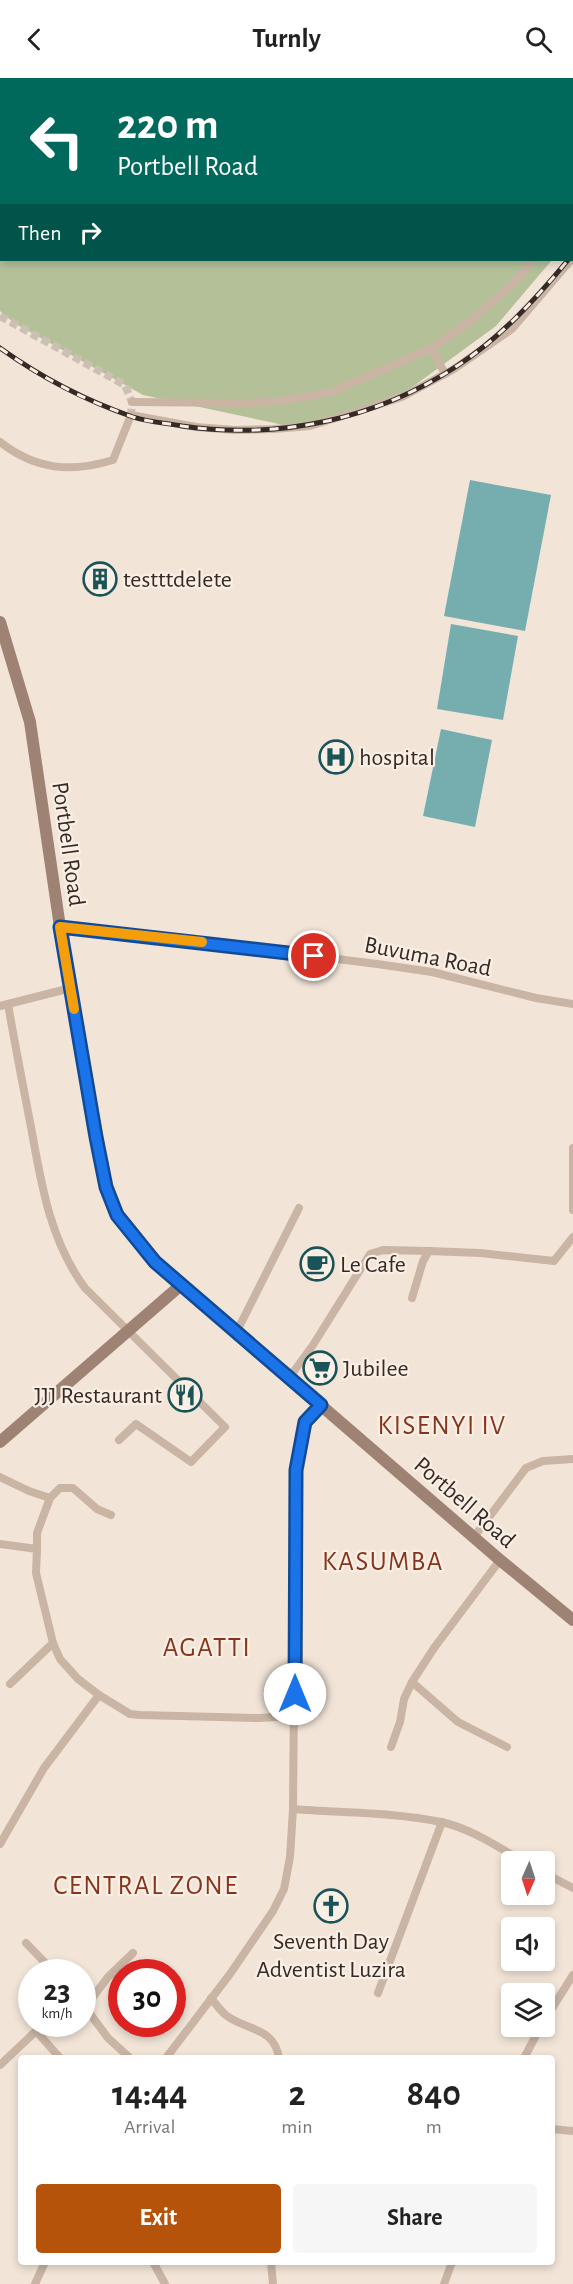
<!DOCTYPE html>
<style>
body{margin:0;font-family:"Alegreya Sans",sans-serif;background:#f6f6f6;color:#222;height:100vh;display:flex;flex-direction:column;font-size:22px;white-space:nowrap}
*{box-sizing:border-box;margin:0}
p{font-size:20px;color:#767676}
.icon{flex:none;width:33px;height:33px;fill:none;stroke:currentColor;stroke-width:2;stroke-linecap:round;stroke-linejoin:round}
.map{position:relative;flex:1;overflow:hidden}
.side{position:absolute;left:18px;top:1977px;width:537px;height:210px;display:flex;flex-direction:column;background:#fff;border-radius:6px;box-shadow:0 3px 9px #0003}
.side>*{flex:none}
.top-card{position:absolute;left:0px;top:0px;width:573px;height:183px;box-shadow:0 3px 9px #0003;background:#00695c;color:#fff;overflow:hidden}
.needle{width:39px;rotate:183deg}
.tools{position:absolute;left:501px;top:1773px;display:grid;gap:12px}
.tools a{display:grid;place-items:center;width:54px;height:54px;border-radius:6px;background:#fff;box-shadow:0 3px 9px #0003;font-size:30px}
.speed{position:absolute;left:18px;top:1881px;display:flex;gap:12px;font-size:30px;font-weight:700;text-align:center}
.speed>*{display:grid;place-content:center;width:78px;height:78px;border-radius:50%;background:#fff;box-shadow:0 3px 9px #0003;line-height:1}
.speed small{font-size:15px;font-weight:400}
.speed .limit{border:9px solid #d22;background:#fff;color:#111}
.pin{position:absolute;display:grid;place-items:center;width:51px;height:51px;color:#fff;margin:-26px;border:3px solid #fff;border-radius:50%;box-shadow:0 2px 6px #0007}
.me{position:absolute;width:66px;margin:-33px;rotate:0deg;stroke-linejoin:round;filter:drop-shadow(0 0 4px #0008)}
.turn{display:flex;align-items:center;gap:21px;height:126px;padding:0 18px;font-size:27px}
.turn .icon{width:78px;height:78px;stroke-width:2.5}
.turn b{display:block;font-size:42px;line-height:51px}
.then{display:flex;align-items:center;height:57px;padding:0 18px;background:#0003;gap:12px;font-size:22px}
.eta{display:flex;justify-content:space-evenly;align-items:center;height:102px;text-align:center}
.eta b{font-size:36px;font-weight:700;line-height:42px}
.action{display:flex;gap:12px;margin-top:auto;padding:12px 18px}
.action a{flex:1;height:69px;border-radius:6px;background:#b45309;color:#fff;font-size:24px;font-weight:700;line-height:69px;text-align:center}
.action a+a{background:#f6f6f6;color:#222}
header{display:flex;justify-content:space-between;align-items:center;height:78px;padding:0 18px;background:#fff;font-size:27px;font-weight:700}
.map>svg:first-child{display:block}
.green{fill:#b4c198}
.water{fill:#76aeb0}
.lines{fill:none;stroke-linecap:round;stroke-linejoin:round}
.minor-tunnel{stroke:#ccc0b4;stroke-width:8;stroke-dasharray:8 4;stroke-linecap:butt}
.minor{stroke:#cab5a4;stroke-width:8}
.secondary{stroke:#9e8375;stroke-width:12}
.rail-casing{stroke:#352a26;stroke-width:5}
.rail{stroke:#faefe4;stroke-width:3;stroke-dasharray:9;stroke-linecap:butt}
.route-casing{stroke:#114b97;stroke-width:15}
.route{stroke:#1a73e8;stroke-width:10}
.slow{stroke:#f59e0b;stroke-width:10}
.labels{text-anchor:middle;stroke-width:4.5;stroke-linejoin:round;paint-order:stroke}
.poi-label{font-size:24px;fill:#352a26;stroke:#faefe4;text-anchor:start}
.street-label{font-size:24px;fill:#352a26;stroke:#faefe4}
.quarter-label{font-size:27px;letter-spacing:1.5px;fill:#87341c;stroke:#faefe4}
</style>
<header><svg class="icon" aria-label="back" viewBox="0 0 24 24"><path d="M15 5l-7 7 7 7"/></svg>Turnly<svg class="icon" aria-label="search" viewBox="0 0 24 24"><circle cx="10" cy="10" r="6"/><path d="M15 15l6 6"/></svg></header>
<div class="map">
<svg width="573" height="2206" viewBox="0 0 573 2206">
<rect width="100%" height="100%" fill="#f2e5d8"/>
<path class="green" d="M0 0H573V157L572 158V2H2V182H552L496 248 407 313 298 350 143 317 14 245 0 233Z"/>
<g class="water">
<path d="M470 402 551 417 525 553 444 538Z"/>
<path d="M451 546 518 558 503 642 437 631Z"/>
<path d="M441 651 492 662 475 749 423 738Z"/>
</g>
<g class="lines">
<path class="minor-tunnel" d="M0 238 125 307 132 324 131 337"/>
<g class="minor">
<path d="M572 73 573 71"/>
<path d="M432 270 445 296"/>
<path d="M132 324 244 325 281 323 332 314 432 270 473 241 518 201 533 182"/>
<path d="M0 364C36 392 71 395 113 382L131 337 196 349 235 352 274 351 310 348 402 319 454 291 512 251 571 182"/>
<path d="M60 849 178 861 377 886 432 894 536 920 573 926"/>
<path d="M8 926C15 967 23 1008 31 1049 41 1105 50 1163 85 1210L225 1349 191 1384 136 1346 119 1362"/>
<path d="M0 928 71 910"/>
<path d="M573 1070V1132"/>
<path d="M412 1220 423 1183 429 1173 480 1175 554 1183 573 1159"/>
<path d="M236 1255 299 1130"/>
<path d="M289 1300 313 1267 370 1176 383 1172 429 1173"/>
<path d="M0 1399 29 1413 50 1420 37 1455V1471"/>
<path d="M50 1420 60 1410H73L97 1431 111 1437"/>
<path d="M474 1459 526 1390 543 1383 573 1381"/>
<path d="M0 1466 37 1471 36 1495 53 1565 60 1581 78 1601 99 1617"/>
<path d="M412 1604 458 1644 507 1669"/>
<path d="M10 1606 53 1565"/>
<path d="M391 1669 400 1644 404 1621 412 1604 434 1570 500 1482"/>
<path d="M293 1731C342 1735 393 1734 441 1744 470 1750 498 1769 524 1784"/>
<path d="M0 1766 44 1690 99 1617 130 1636 140 1637 259 1640 295 1638"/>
<path d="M544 1795 573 1810"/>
<path d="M26 1865 54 1894"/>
<path d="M378 1915 442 1744"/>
<path d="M211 1920C216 1926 221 1934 227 1938 248 1953 274 1949 279 1980"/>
<path d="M82 1925 108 1960 130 1980"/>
<path d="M86 1928 108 1899 133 1875"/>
<path d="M544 1943 573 1897"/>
<path d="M166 1980 230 1896 273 1833 284 1811 290 1779 293 1731 296 1392 305 1344 320 1327"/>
<path d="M524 1980 541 1948"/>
<path d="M0 1987 35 1954 38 1955 60 1980"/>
<path d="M552 2051 573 2053"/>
<path d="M153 2184 165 2206"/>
<path d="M271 2184 273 2206"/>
<path d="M35 2206 45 2184"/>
<path d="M444 2206 452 2184"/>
</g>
<g class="secondary">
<path d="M0 544 30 644 60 849 106 1109 117 1137 155 1184 500 1482 573 1542"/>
<path d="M0 1364 181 1207"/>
</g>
<defs>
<path id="rail" d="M0 270C42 300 84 322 133 339 148 344 166 345 182 348 278 362 375 342 457 288 500 260 535 222 568 182"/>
</defs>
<use href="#rail" class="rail-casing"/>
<use href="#rail" class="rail"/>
</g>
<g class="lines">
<defs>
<path id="route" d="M295 1616 296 1392 305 1344 321 1327 155 1184 117 1137 106 1109 96 1059 60 849 314 878"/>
</defs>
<use href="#route" class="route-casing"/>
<use href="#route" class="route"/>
<path class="slow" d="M74 931 60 849 202 864"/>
</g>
<defs>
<symbol id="building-ring" viewBox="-11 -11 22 22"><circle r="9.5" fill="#faefe4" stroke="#1a5458" stroke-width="1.5"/><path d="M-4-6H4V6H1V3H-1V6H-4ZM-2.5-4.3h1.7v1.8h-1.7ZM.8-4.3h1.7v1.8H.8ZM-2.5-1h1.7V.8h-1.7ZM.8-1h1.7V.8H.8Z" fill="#1a5458"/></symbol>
<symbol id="hospital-ring" viewBox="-11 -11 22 22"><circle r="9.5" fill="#faefe4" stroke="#1a5458" stroke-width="1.5"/><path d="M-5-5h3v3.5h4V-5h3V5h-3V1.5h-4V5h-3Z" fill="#1a5458"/></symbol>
<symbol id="cafe-ring" viewBox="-11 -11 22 22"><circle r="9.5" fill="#faefe4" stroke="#1a5458" stroke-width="1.5"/><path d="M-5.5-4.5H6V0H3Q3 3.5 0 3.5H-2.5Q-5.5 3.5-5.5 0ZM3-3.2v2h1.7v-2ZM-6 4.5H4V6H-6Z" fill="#1a5458"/></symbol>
<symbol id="supermarket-ring" viewBox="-11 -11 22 22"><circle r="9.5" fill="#faefe4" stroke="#1a5458" stroke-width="1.5"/><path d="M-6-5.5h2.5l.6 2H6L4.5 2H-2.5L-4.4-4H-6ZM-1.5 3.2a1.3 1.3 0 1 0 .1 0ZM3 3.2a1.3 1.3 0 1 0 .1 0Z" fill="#1a5458"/></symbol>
<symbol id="restaurant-ring" viewBox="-11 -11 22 22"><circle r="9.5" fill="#faefe4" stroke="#1a5458" stroke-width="1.5"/><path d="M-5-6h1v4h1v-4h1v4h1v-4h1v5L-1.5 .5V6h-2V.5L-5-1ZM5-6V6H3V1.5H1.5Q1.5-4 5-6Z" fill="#1a5458"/></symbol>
<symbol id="church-ring" viewBox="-11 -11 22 22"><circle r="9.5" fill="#faefe4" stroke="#1a5458" stroke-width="1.5"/><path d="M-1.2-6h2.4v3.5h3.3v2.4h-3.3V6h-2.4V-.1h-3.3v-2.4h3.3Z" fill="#1a5458"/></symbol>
</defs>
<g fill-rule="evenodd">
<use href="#building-ring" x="81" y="482" width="38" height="38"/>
<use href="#hospital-ring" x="317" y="660" width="38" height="38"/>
<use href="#cafe-ring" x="298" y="1167" width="38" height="38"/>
<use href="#supermarket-ring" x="301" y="1271" width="38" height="38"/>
<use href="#restaurant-ring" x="166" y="1298" width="38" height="38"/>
<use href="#church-ring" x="312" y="1809" width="38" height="38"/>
</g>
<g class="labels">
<g class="poi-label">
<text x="123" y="509">testttdelete</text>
<text x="359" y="687">hospital</text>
<text x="340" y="1194">Le Cafe</text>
<text x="343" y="1298">Jubilee</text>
<text x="162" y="1325" text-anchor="end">JJJ Restaurant</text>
<text x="331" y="1871" text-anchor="middle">Seventh Day<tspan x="331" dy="28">Adventist Luzira</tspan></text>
</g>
<g class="street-label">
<text transform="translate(69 766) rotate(82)" y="8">Portbell Road</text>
<text transform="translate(428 878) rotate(11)" y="8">Buvuma Road</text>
<text transform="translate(465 1424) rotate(41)" y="8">Portbell Road</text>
</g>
<g class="quarter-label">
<text x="442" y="1356">KISENYI IV</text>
<text x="383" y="1492">KASUMBA</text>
<text x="207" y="1578">AGATTI</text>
<text x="146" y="1816">CENTRAL ZONE</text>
</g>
</g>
</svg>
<div class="tools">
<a><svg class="needle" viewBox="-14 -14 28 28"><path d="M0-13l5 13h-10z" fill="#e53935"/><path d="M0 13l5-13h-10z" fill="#767676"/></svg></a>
<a><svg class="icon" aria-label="sound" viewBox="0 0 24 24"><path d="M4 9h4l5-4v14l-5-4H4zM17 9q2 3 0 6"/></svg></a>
<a><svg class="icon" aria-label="layers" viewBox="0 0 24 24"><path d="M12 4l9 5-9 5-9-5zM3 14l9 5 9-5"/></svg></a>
</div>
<div class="speed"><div>23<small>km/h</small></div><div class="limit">30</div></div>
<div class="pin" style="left:314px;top:878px;background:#d93025"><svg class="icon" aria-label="arrive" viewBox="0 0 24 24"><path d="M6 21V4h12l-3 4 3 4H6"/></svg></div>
<svg class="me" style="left:295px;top:1616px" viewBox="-20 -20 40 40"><circle r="19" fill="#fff"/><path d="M0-13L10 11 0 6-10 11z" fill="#1a73e8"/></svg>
<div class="top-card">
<div class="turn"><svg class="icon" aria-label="left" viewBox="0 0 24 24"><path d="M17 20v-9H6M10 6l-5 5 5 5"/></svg><div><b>220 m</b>Portbell Road</div></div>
<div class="then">Then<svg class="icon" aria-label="right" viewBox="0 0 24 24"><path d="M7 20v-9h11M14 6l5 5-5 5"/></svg></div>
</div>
<section class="side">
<div class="eta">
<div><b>14:44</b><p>Arrival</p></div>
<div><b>2</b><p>min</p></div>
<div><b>840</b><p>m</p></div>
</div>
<div class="action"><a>Exit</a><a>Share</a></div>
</section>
</div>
